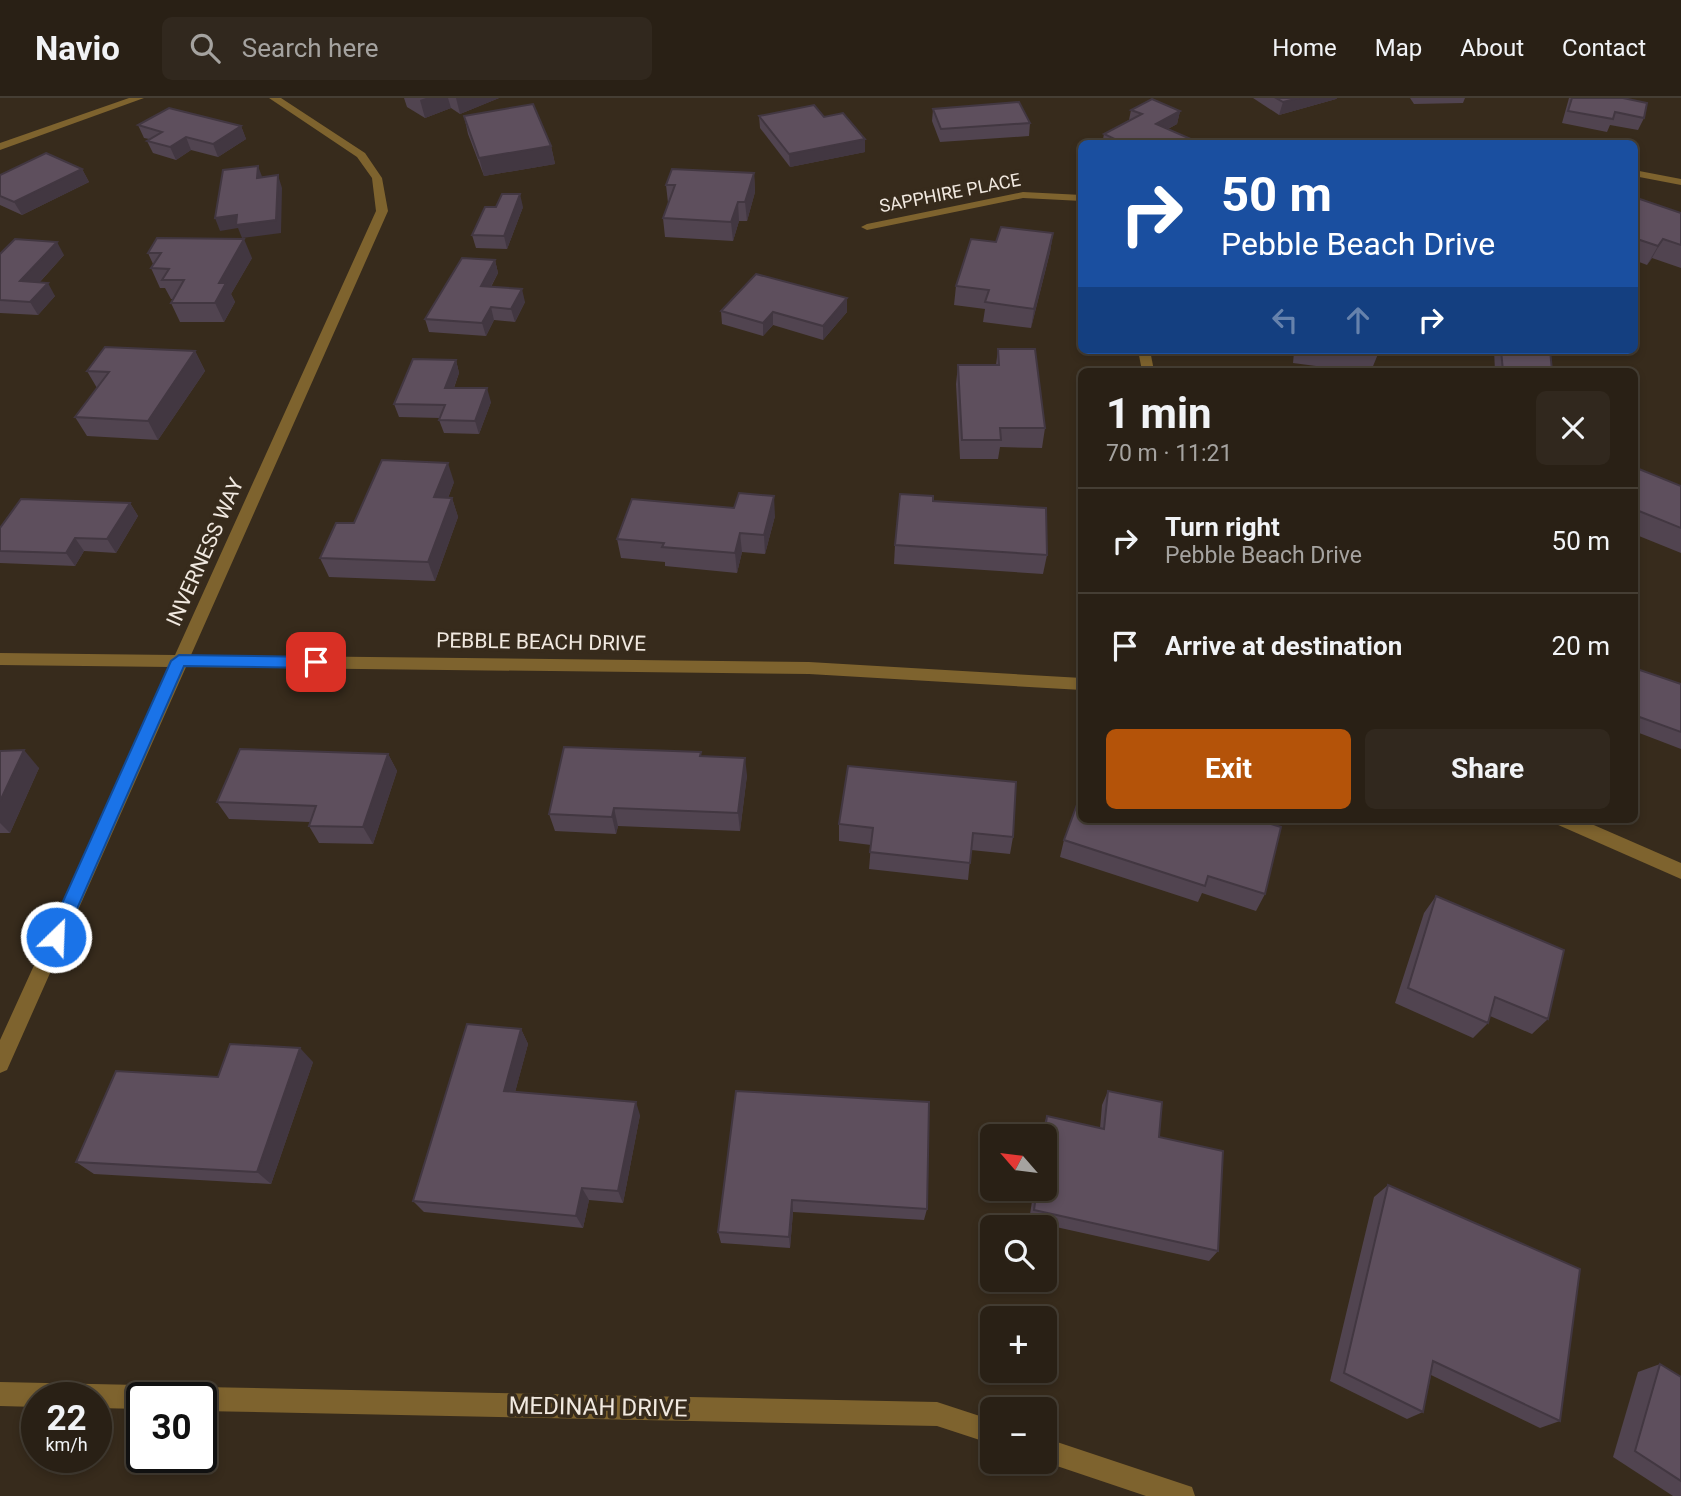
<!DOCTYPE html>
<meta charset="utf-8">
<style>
body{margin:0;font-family:Roboto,sans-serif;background:#31281e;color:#f1f3f6;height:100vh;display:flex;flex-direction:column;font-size:26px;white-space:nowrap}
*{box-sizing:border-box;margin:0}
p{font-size:23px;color:#a5a3a0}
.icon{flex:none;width:38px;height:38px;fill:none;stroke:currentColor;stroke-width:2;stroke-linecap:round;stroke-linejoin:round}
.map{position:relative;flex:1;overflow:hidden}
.sheet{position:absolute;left:1078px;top:270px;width:560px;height:455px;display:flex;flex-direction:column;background:#292015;border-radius:10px;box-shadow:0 4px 10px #0003,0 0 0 2px #453e34}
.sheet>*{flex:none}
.guide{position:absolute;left:1078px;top:42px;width:560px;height:214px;border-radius:10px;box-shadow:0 4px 10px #0003,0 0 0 2px #453e34;background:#1a4fa0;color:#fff;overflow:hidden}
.needle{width:46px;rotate:298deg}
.controls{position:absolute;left:980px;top:1026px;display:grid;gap:14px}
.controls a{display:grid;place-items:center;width:77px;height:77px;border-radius:10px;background:#292015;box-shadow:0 4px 10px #0003,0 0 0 2px #453e34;font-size:35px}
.speed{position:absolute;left:21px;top:1284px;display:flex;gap:14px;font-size:35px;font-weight:700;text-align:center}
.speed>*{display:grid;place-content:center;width:91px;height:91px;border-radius:50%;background:#292015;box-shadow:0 4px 10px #0003,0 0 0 2px #453e34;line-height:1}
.speed small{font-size:18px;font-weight:400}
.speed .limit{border:4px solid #111;border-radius:10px;background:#fff;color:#111}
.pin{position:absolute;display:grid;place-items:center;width:60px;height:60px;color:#fff;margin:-30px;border-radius:14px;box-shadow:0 4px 10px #0006}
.me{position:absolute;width:77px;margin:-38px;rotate:24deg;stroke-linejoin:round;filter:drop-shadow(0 0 5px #0008)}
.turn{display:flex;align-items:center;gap:24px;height:147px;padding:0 28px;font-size:32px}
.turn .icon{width:91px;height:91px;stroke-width:2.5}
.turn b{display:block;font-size:49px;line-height:60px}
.lanes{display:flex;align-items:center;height:66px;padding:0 28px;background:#0003;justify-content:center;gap:35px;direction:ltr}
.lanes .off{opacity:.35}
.round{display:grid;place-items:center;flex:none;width:74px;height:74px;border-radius:10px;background:#31281e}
.summary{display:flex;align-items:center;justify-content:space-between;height:119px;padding:0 28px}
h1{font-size:42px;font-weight:700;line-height:52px}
.primary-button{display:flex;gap:14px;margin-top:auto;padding:14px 28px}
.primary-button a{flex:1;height:80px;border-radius:10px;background:#b45309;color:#fff;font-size:28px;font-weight:700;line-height:80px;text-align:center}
.primary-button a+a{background:#31281e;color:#f1f3f6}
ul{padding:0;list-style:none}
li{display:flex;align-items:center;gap:21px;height:105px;padding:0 28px;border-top:2px solid #453e34}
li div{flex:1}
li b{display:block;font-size:26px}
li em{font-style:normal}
header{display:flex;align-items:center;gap:42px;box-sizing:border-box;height:98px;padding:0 35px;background:#292015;border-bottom:2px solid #453e34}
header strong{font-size:33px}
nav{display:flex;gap:38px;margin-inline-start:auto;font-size:24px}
.search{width:490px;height:63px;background:#31281e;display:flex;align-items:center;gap:18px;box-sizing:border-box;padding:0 24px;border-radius:10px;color:#a5a3a0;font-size:26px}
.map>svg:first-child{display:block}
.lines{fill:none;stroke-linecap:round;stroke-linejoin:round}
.street{fill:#7e632e;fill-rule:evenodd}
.wall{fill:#514450}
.shaded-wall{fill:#423741}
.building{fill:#5e4f5d;stroke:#423741;stroke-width:2}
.route{fill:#1a73e8;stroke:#114b97;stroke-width:2}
.labels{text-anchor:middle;stroke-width:7;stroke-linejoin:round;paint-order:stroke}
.far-street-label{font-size:18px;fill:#f1e9e0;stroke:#372b1c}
.street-label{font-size:21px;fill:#f1e9e0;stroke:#372b1c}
.near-street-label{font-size:24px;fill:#f1e9e0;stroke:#372b1c}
</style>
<header>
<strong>Navio</strong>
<div class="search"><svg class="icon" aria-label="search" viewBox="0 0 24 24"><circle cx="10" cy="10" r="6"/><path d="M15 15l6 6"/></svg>Search here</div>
<nav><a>Home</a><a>Map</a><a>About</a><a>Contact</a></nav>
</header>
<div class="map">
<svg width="1681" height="1398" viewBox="0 0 1681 1398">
<rect width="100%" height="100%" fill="#372b1c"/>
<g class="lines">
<g class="street">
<path d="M129 0H144L0 52V45Z"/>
<path d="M269 0H281L365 55 382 80 388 113 191 557 809 564 1082 580V592L809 576 186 569 7 972 0 975V942L170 569 0 567V555L175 557 376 113 372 80 357 59Z"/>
<path d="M1634 72 1681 81V87L1634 78Z"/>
<path d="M1023 94 1082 97V103L1023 100 867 132 861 129 867 126Z"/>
<path d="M1138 252H1150L1154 273H1142Z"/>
<path d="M1553 721H1580L1681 765V781L1556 726Z"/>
<path d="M0 1284 185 1288 194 1292 201 1289 937 1304 992 1322V1346L937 1328 201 1313V1300H142V1311L96 1310V1300H37V1309L0 1308Z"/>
<path d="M1045 1340 1192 1389 1195 1398H1146L1045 1364 1043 1363Z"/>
</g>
</g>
<g class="wall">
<path d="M404 0H499L460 16 451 10 425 20 407 9Z"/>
<path d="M1253 0H1337L1336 1 1279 17Z"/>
<path d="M1410 0H1465L1463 5 1414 6Z"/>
<path d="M1569 0H1623L1644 20 1638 32 1610 27 1607 34 1562 25Z"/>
<path d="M933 11 1030 25 1029 38 940 44 932 23Z"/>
<path d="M1131 12 1180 13 1177 26 1168 31 1193 42 1192 46H1102L1104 36 1129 22Z"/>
<path d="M464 18 551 48 555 66 484 78 468 36Z"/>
<path d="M759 18 824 19 865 54 790 69 760 30Z"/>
<path d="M138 27 241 28 246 41 218 59 191 52 176 62 153 55 147 43 149 41 144 40Z"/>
<path d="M82 71 89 84 22 117 0 107V77Z"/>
<path d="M754 75 755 94 747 123H739L733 143 665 139 663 120 668 105 666 87Z"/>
<path d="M1634 99 1681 115V170L1652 160 1647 167 1634 162Z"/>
<path d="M523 109 507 151 476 150 472 137Z"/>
<path d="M1053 135 1050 154 1031 230 983 224 985 211 954 207 956 188 996 144Z"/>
<path d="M148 155 252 160 231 196 235 204 224 224H180L171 205 173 201H171L165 190H160L151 170 153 166Z"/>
<path d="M0 156 64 157 39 185 55 198 38 217 0 215Z"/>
<path d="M495 162 498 175 491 189 525 204 515 224 494 222 486 238 429 234 425 221Z"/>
<path d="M847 200V214L823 242 773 227 763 238 722 226 721 213Z"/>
<path d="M998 251 1045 330 1042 350 1000 349 998 361H960L956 286 958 267H996Z"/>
<path d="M1277 252H1378V256L1371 273H1354L1293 265 1294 254Z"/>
<path d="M1494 252H1550L1552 273H1495Z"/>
<path d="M195 253 205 273 158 342 87 338 75 319 97 290 87 273Z"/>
<path d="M456 262 459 275 454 290 491 304 479 336 444 335 439 322 440 320 399 319 394 306Z"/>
<path d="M1634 369 1681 388V455L1634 436Z"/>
<path d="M454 384 448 400H452L458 419 435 483 329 479 320 460 354 425Z"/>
<path d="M933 403 1047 457 1043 476 894 466 895 447Z"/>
<path d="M130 405 138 418 116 455 84 453 75 468 0 465V430Z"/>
<path d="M775 418 765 456 742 454 737 475 665 468V464L621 460 617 441Z"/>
<path d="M1634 570 1681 586V651L1634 633Z"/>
<path d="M0 653 39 670 10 735H0Z"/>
<path d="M701 654V658L747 677 740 733 618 728 616 736 555 733 549 716Z"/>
<path d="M388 656 397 673 373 746 319 745 309 728 310 724 229 721 217 704Z"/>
<path d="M848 668 1013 739 1010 756 971 752 968 782 869 771 871 747 839 743V726Z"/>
<path d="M1082 693 1265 796 1256 813 1202 795 1198 804 1060 759 1064 742Z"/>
<path d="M1436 798 1548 921 1532 936 1490 918 1488 925 1473 940 1395 905 1424 815Z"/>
<path d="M521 931 528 946 515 994 640 1017 623 1105 589 1102 583 1130 424 1114 413 1103Z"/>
<path d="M313 964 271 1086 94 1076 76 1064 218 979Z"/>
<path d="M736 993 927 1111 924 1122 793 1114 790 1150 721 1145 718 1134Z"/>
<path d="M1108 993 1159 1039 1218 1153 1209 1163 1029 1123 1034 1090H1045V1038H1041L1042 1031 1047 1018 1100 1030 1102 1007Z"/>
<path d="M1388 1087 1560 1323 1540 1330 1431 1277 1423 1314 1407 1321 1330 1283 1374 1099Z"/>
<path d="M1660 1266 1681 1279V1398H1673L1613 1359 1638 1274Z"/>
</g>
<g class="shaded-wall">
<path d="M426 0H448L451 10 425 20 420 2Z"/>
<path d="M456 0H499L460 16Z"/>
<path d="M1299 0H1337L1336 1 1279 17 1283 4Z"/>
<path d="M1180 13 1177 26 1154 38 1156 26Z"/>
<path d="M241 28 246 41 218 59 213 46Z"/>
<path d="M186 39 191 52 176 62 170 49Z"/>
<path d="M865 41V54L790 69 789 56Z"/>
<path d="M551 48 555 66 484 78 479 60Z"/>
<path d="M258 68 263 81 257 80Z"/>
<path d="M82 71 89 84 22 117 14 104Z"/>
<path d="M754 75 755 94 747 123 745 104Z"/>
<path d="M278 77 282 90 281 135 242 140 238 130 220 133 215 120Z"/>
<path d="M520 96 523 109 507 151 504 138Z"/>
<path d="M738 104 739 123 733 143 731 124Z"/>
<path d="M1053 135 1050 154 1031 230 1034 211Z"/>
<path d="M244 141 252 160 231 196 235 204 224 224 215 205 219 185Z"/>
<path d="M1663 141 1652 160 1647 167 1658 148Z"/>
<path d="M57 144 64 157 28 197 20 183Z"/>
<path d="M495 162 498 175 484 201 481 188Z"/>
<path d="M48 185 55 198 38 217 30 204Z"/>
<path d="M522 191 525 204 515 224 511 211Z"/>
<path d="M847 200V214L823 242V228Z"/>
<path d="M491 209 494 222 486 238 482 225Z"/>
<path d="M773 214V227L763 238V225Z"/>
<path d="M195 253 205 273 158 342 148 323Z"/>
<path d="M456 262 459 275 449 303 445 290Z"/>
<path d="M487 290 491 304 479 336 475 323Z"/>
<path d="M448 365 454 384 441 418 434 399Z"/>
<path d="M774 398 775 418 765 456 764 437Z"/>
<path d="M452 400 458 419 435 483 428 464Z"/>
<path d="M130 405 138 418 116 455 107 441Z"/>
<path d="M740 435 742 454 737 475 735 455Z"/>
<path d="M75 440 84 453 75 468 66 455Z"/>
<path d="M24 652 39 670 10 735 0 725V703Z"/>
<path d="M388 656 397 673 373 746 363 729Z"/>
<path d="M745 660 747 677 740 733 738 715Z"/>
<path d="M614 710 618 728 616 736 612 719Z"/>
<path d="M521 931 528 946 512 1006 504 993Z"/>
<path d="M300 950 313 964 271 1086 257 1074Z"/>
<path d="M636 1004 640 1017 623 1105 618 1093Z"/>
<path d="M582 1090 589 1102 583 1130 576 1118Z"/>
<path d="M792 1102 793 1114 790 1150 789 1139Z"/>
</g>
<g class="building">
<path d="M1276 0H1299L1283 4Z"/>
<path d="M1572 0H1623L1647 5 1644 20 1615 14 1613 21 1568 13Z"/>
<path d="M1152 1 1180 13 1156 26 1193 42 1187 46H1125L1104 36 1142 16 1131 12Z"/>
<path d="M1019 4 1030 25 941 31 933 11Z"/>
<path d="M533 6 551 48 479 60 464 18Z"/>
<path d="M814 7 824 19 843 15 865 41 789 56 759 18Z"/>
<path d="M169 10 241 28 213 46 186 39 170 49 147 43 162 34 138 27Z"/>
<path d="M46 55 82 71 14 104 0 98V77Z"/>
<path d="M258 68 257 80 278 77 276 122 236 127 237 117 215 120 223 72Z"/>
<path d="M672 71 754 75 745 104H738L731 124 663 120 675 87H666Z"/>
<path d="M502 96H520L504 138 472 137 485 109H496Z"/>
<path d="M1634 99 1681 115V147L1663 141 1658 148 1634 140V134L1637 130 1634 129Z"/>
<path d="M1001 129 1053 135 1034 211 985 204 989 192 956 188 971 141 996 144Z"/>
<path d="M157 140 244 141 219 185H226L215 205H171L184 182H162L169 171 151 170 161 155H148Z"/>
<path d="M15 141 57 144 20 183 48 185 30 204 0 202V156Z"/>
<path d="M462 160 495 162 481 188 522 191 511 211 491 209 482 225 425 221Z"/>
<path d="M756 176 847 200 823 228 773 214 763 225 721 213Z"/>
<path d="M105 249 195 253 148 323 75 319 109 274 87 273Z"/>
<path d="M998 251H1035L1045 330H1000L1001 342H962L958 267H999Z"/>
<path d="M1348 252H1378V256Z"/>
<path d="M1501 252H1550L1552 273H1503Z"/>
<path d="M413 261 456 262 445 290H487L475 323 439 322 445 307 394 306Z"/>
<path d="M1278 270 1331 272V273H1278Z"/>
<path d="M382 362 448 365 434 399 452 400 428 464 320 460 336 425H354Z"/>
<path d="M1634 369 1681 388V430L1634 411Z"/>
<path d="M739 395 774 398 764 437 740 435 735 455 662 449 664 445 617 441 632 401 734 410Z"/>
<path d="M900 396 933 398V403L1046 410 1047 457 895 447Z"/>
<path d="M21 401 130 405 107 441 75 440 66 455 0 453V430Z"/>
<path d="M1634 570 1681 586V634L1634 617Z"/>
<path d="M564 649 701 654 700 658 745 660 738 715 614 710 612 719 549 716Z"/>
<path d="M240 651 388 656 363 729 309 728 316 708 217 704Z"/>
<path d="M24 652 0 703V653Z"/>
<path d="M848 668 1016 684 1013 739 973 735 970 765 870 754 873 730 839 726Z"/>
<path d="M1082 693V721H1255L1281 729 1265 796 1208 778 1205 788 1064 742Z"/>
<path d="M1436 798 1564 852 1548 921 1495 899 1488 925 1408 890Z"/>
<path d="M467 926 521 931 504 993 636 1004 618 1093 582 1090 576 1118 413 1103Z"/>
<path d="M230 946 300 950 257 1074 76 1064 116 973 218 979Z"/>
<path d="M736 993 929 1004 927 1111 792 1102 789 1139 718 1134Z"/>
<path d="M1108 993 1162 1004 1159 1039 1223 1053 1218 1153 1034 1112 1037 1090H1045L1044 1038 1047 1018 1104 1031Z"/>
<path d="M1388 1087 1580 1171 1560 1323 1433 1263 1423 1314 1344 1275Z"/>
<path d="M1660 1266 1681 1279V1383L1635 1353Z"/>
</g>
<path class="route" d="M179 557 316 559 323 564 316 570 184 568 62 845 56 847 50 845 47 839 171 563Z"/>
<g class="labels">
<g class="far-street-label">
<text transform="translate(950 95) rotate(-11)" y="6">SAPPHIRE PLACE</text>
</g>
<g class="street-label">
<text transform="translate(205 454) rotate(-66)" y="7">INVERNESS WAY</text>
<text transform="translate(541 544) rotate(1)" y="7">PEBBLE BEACH DRIVE</text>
</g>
<g class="near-street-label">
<text transform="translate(598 1309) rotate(1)" y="8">MEDINAH DRIVE</text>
</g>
</g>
</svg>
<div class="controls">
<a><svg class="needle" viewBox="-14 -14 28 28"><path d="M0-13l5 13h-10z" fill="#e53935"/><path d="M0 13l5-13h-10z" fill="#a5a3a0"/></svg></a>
<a><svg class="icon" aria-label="search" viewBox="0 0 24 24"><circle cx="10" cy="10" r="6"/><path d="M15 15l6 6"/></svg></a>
<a>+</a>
<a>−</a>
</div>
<div class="speed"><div>22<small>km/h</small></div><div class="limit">30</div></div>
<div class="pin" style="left:316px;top:564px;background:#d93025"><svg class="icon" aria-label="arrive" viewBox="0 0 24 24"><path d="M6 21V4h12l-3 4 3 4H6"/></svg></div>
<svg class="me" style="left:56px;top:839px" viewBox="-20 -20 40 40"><circle r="17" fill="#1a73e8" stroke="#fff" stroke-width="3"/><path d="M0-11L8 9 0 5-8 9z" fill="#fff"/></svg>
<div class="guide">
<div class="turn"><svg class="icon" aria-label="right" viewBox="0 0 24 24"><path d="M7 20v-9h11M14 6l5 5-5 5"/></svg><div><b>50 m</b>Pebble Beach Drive</div></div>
<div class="lanes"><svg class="icon off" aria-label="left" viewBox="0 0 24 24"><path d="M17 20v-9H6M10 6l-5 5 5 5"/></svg><svg class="icon off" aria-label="ahead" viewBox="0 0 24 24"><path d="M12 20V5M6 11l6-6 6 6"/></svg><svg class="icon" aria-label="right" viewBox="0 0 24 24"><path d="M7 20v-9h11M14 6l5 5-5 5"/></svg></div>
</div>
<section class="sheet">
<div class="summary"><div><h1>1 min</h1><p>70 m · 11:21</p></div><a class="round"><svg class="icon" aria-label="close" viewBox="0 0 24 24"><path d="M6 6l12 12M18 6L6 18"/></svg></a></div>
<ul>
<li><svg class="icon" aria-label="right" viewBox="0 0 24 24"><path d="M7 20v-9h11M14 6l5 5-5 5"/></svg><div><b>Turn right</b><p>Pebble Beach Drive</p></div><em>50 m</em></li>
<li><svg class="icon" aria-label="arrive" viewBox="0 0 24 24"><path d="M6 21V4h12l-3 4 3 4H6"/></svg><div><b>Arrive at destination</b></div><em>20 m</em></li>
</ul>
<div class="primary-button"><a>Exit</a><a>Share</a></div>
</section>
</div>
